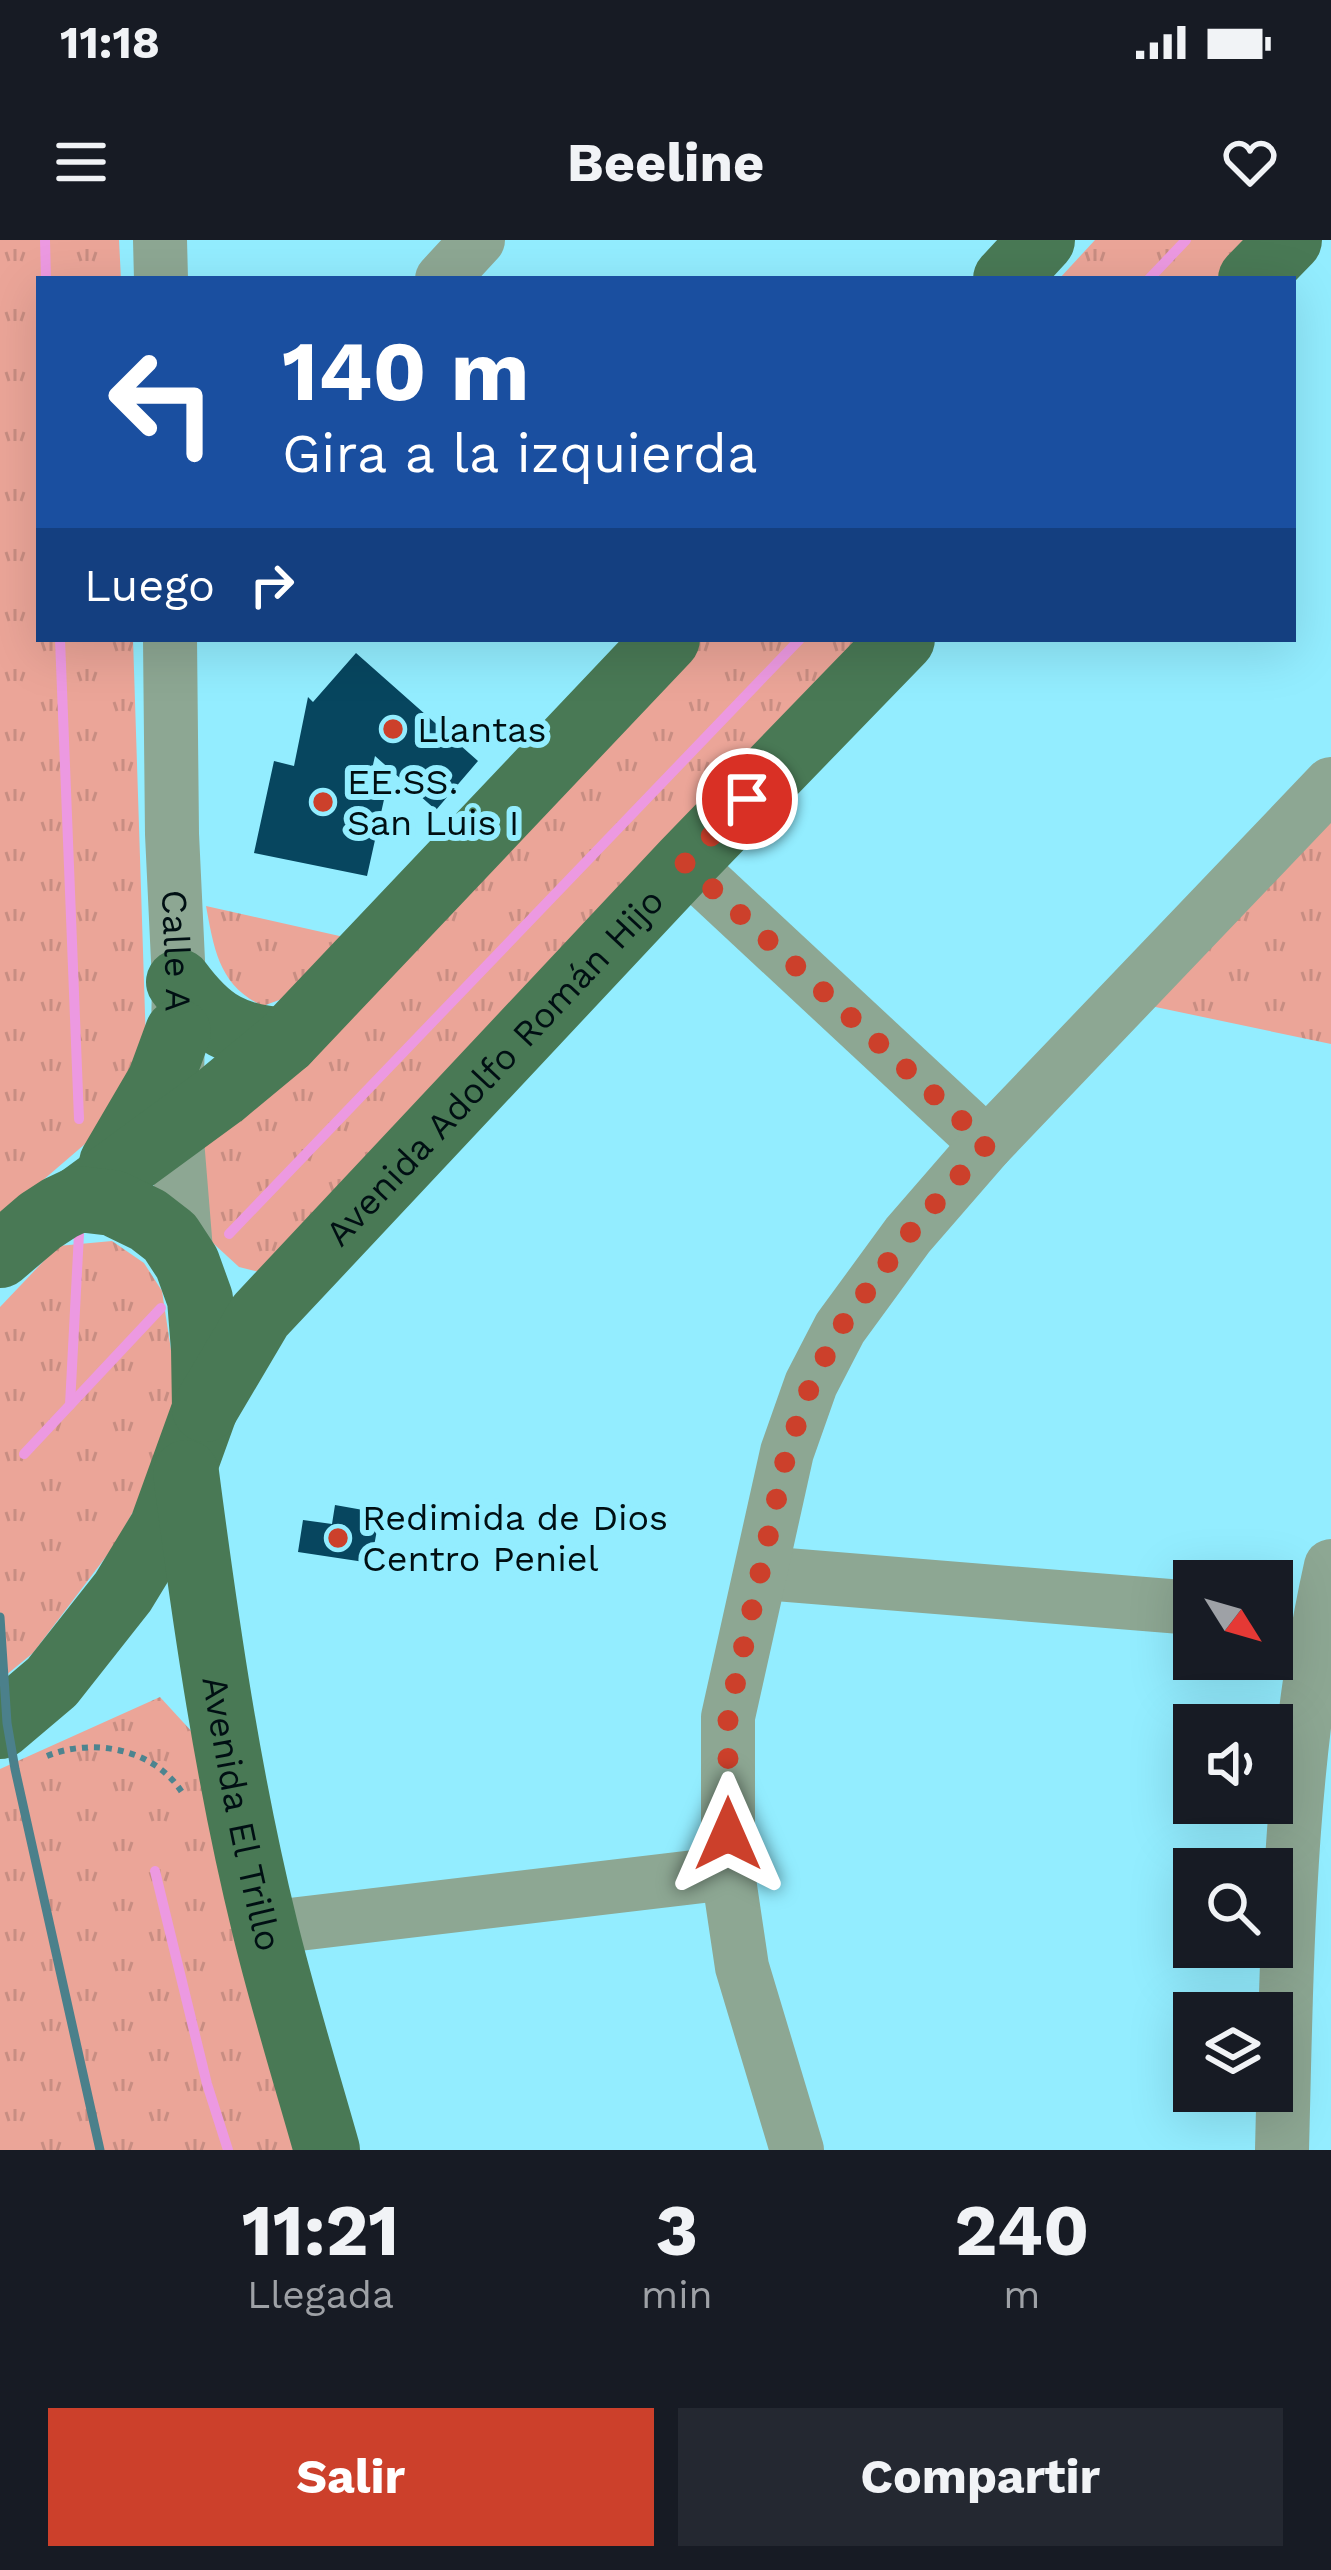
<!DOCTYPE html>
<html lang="es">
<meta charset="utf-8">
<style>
body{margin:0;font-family:"Work Sans",sans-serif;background:#242831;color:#f1f3f6;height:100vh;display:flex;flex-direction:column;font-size:45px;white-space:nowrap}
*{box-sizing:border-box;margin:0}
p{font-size:39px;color:#9ea1a6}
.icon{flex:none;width:66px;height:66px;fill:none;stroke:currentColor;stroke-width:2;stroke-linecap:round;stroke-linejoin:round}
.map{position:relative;height:1910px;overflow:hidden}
.drawer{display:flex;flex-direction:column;background:#171b24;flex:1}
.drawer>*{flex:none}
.guide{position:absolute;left:36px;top:36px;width:1260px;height:366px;border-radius:0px;box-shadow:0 12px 48px #0002;background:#1a4fa0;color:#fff;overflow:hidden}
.needle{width:78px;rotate:127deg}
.tools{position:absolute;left:1173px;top:1320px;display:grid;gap:24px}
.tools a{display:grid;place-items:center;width:120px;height:120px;border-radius:0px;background:#171b24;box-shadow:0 12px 48px #0002;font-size:60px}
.pin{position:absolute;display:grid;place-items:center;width:102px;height:102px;color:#fff;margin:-51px;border:6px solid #fff;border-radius:50%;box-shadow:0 3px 12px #0007}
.me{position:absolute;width:132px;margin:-66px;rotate:0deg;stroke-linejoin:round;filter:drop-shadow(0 0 9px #0008)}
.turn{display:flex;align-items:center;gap:42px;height:252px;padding:0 48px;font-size:54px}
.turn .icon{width:156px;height:156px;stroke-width:2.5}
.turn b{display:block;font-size:84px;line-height:102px}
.then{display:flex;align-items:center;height:114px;padding:0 48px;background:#0003;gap:24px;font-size:45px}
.eta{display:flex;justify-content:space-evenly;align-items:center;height:204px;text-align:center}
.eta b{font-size:72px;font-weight:700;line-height:84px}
.primary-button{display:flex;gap:24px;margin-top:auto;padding:24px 48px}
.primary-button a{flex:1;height:138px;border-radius:0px;background:#cc402b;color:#fff;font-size:48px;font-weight:700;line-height:138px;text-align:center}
.primary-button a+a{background:#242831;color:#f1f3f6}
.status{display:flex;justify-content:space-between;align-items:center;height:84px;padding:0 60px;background:#171b24;direction:ltr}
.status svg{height:33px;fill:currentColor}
header{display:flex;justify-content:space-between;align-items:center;height:156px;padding:0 48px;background:#171b24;font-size:54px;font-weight:700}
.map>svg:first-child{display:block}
.grass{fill:url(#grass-tufts)}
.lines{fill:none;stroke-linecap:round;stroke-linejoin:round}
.stream{stroke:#ec99e1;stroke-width:10}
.building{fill:#07465f}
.path{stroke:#4d848f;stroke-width:6;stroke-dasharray:6 6;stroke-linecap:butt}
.minor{stroke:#8da793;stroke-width:54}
.major{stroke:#497955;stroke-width:66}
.rail{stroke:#4b808b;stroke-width:9}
.route{stroke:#cc402b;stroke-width:21;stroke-dasharray:0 37.8}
.poi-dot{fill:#cc402b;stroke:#93edff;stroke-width:4.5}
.labels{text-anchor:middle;stroke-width:12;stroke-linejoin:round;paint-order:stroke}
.poi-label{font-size:36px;fill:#000f13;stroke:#93edff;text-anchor:start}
.street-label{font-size:36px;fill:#000f13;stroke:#93edff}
</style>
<div class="status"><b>11:18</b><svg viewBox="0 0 49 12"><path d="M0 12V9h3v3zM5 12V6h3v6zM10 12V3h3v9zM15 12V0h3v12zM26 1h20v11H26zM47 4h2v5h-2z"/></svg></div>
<header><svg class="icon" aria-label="menu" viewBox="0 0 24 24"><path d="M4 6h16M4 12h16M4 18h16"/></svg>Beeline<svg class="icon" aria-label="heart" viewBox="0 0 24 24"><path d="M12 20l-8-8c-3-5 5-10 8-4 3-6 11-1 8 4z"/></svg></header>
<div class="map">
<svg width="1331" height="1910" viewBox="0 0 1331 1910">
<defs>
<pattern id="grass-tufts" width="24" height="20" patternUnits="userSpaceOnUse" patternTransform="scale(3)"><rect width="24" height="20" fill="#eba598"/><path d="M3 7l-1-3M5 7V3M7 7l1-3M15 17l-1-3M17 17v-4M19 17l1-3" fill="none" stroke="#c88d82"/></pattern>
</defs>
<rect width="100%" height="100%" fill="#93edff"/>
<g class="grass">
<path d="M0 0H119L121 39H39V399H133L147 836 113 880 0 977Z"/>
<path d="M1095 0H1274L1235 39H1059Z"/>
<path d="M693 399H884L279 1037 239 1027 202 993 204 903Z"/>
<path d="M1331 569V804L1146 765Z"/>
<path d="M206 666 344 697 287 757 263 766C219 746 214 709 206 666Z"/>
<path d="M112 1001 144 1023 162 1051 176 1143 169 1186 153 1236 114 1306 33 1413 0 1440V1067L58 1006Z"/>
<path d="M160 1457 205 1506 300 1910H0V1529Z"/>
</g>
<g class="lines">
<g class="stream">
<path d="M45 0 46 39"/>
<path d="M1149 39 1186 0"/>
<path d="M60 399 79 879"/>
<path d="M229 994 800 399"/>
<path d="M70 1165 79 994"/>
<path d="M24 1214 161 1068"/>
<path d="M155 1631 207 1844 228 1910"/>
</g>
</g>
<g class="building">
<path d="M356 413 478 521 436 570 375 516 367 551 385 555 367 636 254 613 274 521 294 526 308 457 313 462Z"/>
<path d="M335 1265 380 1273 371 1323 298 1312 303 1280 332 1284Z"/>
</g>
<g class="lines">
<path class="path" d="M47 1516C93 1497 156 1509 183 1554"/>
<g class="minor">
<path d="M160 0 161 39"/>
<path d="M442 39 478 0"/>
<path id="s1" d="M170 399 172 594 179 742 176 888 187 1023"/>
<path d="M685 623 987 904"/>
<path d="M762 1333 1194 1368"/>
<path d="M265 1688 728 1633"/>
<path d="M797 1910 742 1727 728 1633V1477L787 1212 811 1144 840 1088 908 995 987 904 1331 544"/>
<path d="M1282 1910C1287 1714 1288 1518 1331 1326"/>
</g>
<g class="major">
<path d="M1006 39 1042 0"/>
<path d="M1251 39 1289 0"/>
<path d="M179 742C210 784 234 797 286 801"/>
<path d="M112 923 160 841 178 792"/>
<path d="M79 959 221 855 286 801 667 399"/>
<path d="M0 1015 40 981 60 968 79 959 113 963 148 980 170 997 187 1023 200 1059 204 1109 205 1169 162 1288 123 1352 52 1442 0 1486"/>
<path id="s2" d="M205 1169 260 1076 685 623 902 399"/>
<path id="s3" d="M186 1233C206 1386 228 1538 265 1688 283 1762 306 1836 327 1910"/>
</g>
<path class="rail" d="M0 1377 7 1483 15 1529 100 1910"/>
</g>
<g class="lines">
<path class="route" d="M728 1594V1477L787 1212 811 1144 840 1088 908 995 987 904 685 623 747 559"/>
</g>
<g class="poi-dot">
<circle cx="393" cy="489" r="12"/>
<circle cx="323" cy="562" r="12"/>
<circle cx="338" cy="1298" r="12"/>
</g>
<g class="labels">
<g class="poi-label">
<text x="417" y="502">Llantas</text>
<text x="347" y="554">EE.SS.<tspan x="347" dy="41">San Luis I</tspan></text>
<text x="362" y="1290">Redimida de Dios<tspan x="362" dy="41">Centro Peniel</tspan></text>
</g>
<g class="street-label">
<text dy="13" stroke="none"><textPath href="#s1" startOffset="312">Calle A</textPath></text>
<text dy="13" stroke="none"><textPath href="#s2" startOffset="450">Avenida Adolfo Román Hijo</textPath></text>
<text dy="13" stroke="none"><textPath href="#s3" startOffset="345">Avenida El Trillo</textPath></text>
</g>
</g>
</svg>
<div class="tools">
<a><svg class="needle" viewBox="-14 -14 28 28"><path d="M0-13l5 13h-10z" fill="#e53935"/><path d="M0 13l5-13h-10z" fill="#9ea1a6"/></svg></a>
<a><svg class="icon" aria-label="sound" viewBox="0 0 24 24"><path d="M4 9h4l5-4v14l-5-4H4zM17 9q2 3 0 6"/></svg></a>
<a><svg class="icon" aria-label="search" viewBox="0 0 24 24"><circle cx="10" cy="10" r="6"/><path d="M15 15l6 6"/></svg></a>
<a><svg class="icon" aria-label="layers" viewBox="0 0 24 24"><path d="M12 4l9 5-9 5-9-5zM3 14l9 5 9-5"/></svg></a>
</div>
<div class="pin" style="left:747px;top:559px;background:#d93025"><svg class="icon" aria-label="arrive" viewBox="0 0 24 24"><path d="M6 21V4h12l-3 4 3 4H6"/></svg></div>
<svg class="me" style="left:728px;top:1594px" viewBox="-20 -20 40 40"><path d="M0-17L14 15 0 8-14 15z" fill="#cc402b" stroke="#fff" stroke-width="4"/></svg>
<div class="guide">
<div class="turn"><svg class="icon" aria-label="left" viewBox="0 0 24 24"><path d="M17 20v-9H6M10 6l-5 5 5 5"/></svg><div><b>140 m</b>Gira a la izquierda</div></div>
<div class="then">Luego<svg class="icon" aria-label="right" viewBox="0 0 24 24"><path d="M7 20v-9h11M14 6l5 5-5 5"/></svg></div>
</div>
</div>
<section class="drawer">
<div class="eta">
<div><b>11:21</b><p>Llegada</p></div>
<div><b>3</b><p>min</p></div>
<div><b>240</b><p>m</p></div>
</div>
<div class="primary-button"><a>Salir</a><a>Compartir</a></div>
</section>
